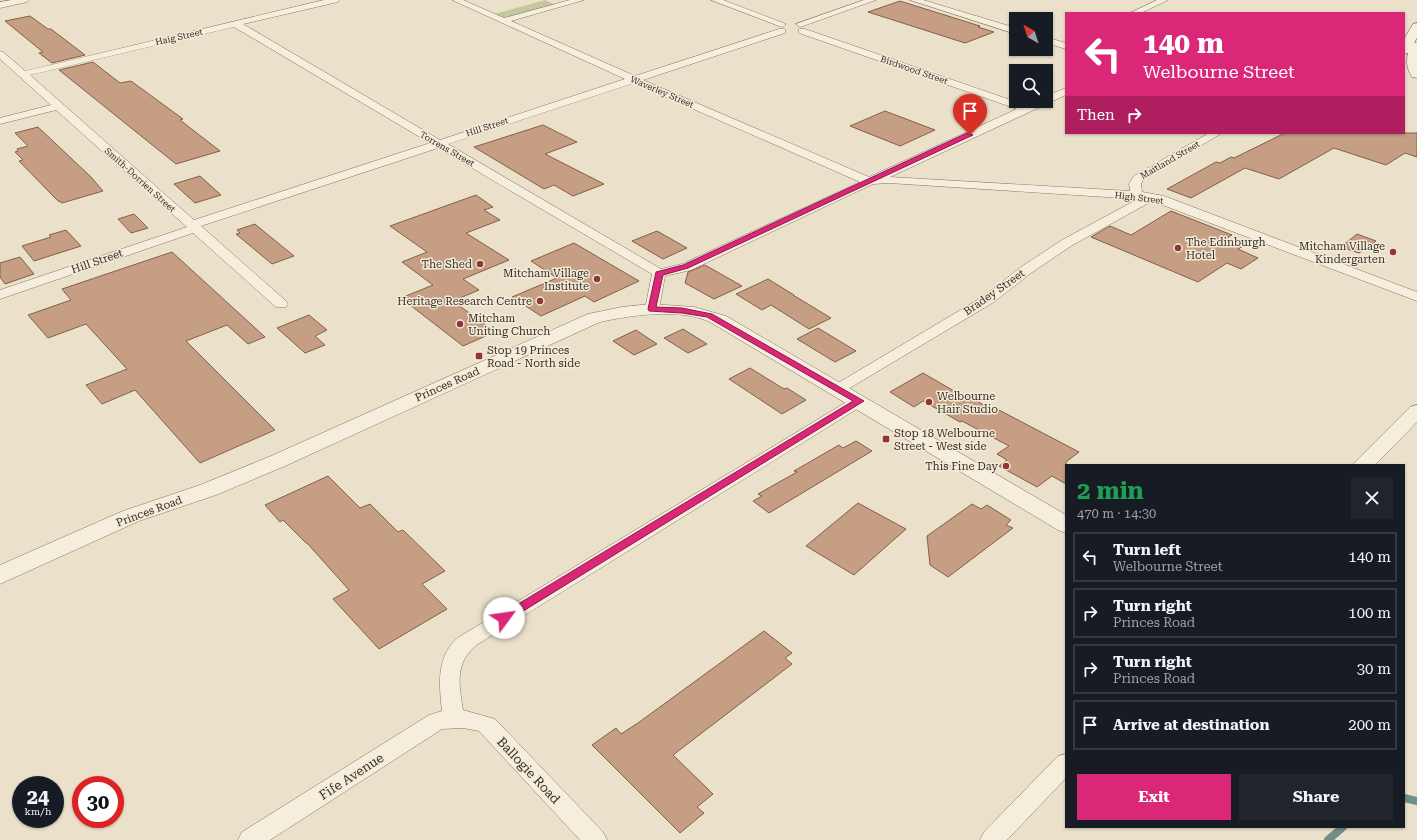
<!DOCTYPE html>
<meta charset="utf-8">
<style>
body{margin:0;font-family:"Roboto Serif",serif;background:#20242c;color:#f1f3f6;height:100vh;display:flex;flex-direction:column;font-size:15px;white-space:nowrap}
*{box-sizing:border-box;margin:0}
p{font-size:13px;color:#9ea1a6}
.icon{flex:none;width:22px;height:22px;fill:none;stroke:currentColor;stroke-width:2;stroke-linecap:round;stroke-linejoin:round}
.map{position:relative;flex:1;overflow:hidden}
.panel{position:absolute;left:1065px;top:464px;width:340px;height:364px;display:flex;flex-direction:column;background:#171b24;border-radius:0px;box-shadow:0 1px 3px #0004}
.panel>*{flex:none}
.guide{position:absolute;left:1065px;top:12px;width:340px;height:122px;border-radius:0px;box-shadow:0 1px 3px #0004;background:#db2777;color:#fff;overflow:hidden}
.needle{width:26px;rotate:321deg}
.tools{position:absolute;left:1009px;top:12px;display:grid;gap:8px}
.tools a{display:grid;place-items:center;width:44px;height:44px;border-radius:0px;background:#171b24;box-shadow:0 1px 3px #0004;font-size:20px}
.speed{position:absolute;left:12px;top:776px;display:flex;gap:8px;font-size:20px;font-weight:700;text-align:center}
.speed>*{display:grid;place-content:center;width:52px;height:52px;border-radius:50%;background:#171b24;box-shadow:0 1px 3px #0004;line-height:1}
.speed small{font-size:10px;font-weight:400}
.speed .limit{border:6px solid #d22;background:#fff;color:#111}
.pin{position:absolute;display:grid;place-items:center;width:34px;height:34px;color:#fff;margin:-41px -17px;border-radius:50% 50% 50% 0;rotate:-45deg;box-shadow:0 0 4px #0007}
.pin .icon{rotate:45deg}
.me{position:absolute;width:44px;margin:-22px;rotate:59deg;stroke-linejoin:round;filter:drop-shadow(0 0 3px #0008)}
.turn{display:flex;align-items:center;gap:14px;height:84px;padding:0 12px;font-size:18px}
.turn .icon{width:52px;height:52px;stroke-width:2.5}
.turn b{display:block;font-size:28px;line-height:34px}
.then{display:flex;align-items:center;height:38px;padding:0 12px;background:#0003;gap:8px;font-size:15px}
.round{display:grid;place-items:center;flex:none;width:42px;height:42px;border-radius:0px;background:#20242c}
.head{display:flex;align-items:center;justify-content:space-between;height:68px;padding:0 12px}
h1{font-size:24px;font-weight:700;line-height:30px;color:#1e9e55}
.button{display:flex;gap:8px;margin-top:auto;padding:8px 12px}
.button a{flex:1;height:46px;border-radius:0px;background:#db2777;color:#fff;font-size:16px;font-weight:700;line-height:46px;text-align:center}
.button a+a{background:#20242c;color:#f1f3f6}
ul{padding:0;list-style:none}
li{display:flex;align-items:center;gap:12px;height:50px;margin:0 8px 6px;padding:0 4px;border:2px solid #363941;border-radius:0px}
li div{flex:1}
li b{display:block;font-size:15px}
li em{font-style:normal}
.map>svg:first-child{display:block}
.green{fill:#c4c89f}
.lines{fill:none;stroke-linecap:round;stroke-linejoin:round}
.stream{stroke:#718e87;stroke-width:8}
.building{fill:#c59e84;stroke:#835f48}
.minor-casing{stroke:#867460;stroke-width:1}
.tertiary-casing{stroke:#867460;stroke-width:1}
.secondary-casing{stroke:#685543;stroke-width:1}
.minor{fill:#f6eedd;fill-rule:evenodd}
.tertiary{fill:#f6eedd;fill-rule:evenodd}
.secondary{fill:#f6eedd;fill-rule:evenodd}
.route{fill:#db2777;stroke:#8e194d}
.poi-dot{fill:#903637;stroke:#f3ebd9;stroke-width:1.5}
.labels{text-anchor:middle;stroke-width:3;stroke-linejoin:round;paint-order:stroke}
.far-street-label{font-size:9px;fill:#382d22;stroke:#f3ebd9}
.poi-label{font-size:11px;fill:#382d22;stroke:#f3ebd9;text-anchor:start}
.street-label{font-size:11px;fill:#382d22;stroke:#f3ebd9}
.near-street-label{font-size:13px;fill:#382d22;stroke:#f3ebd9}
</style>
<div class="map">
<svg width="1417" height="840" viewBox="0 0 1417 840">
<rect width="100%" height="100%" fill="#ebe1ca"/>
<path class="green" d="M545 0 558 6 504 20 491 15Z"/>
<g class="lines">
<g class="stream">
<path d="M1404 798 1417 801"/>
<path d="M1328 840 1343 827"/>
</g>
</g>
<g class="building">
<path d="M900 1 980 26 978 27 994 32 965 43 868 12Z"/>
<path d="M30 16 48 29H51L85 55 52 63 39 53 43 52 5 21Z"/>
<path d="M93 62 120 83 131 81 183 119 180 120 220 151 176 164 59 70Z"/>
<path d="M885 111 935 130 900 146 850 126Z"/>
<path d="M543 125 577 142 545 154 604 184 573 196 554 185 544 189 474 147Z"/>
<path d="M38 127 91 177 103 191 62 203 57 200 19 161 23 160 15 152 18 151 17 149 28 146 15 133Z"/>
<path d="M1285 133H1417V157L1405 153 1386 165 1334 148 1279 179 1245 168 1191 198 1167 189 1216 162 1220 163 1231 157 1234 158Z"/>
<path d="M200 176 221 195 195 203 174 184Z"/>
<path d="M476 195 493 207 484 210 500 220 466 233 509 260 463 279 479 290 453 301 495 332 463 346 401 298 433 285 402 262 427 252 390 226Z"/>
<path d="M1171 211 1232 235 1225 239 1243 246 1238 249 1258 258 1241 269 1227 263 1198 282 1091 237 1110 226 1131 235Z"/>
<path d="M134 214 148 228 131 233 118 219Z"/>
<path d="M255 224 256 225 294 256 272 264 236 234 240 233 237 230Z"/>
<path d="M66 230 81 246 34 261 22 246 51 237 49 235Z"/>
<path d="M657 231 687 248 663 259 632 241Z"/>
<path d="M1357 234 1376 241 1359 253 1341 247Z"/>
<path d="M574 243 639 281 594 302 585 296 541 316 512 297 557 278 531 261Z"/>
<path d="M172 252 265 337 248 344 227 325 186 341 275 430 200 463 135 390 102 404 86 385 127 369 86 324 48 338 28 315 71 300 62 289Z"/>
<path d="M20 257 34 274 5 284 0 277V263Z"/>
<path d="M705 265 742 286 714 299 685 283 688 272Z"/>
<path d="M768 279 794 295H793L831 318 809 329 771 305 762 310 736 294Z"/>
<path d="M309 315 327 330 315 336 325 345 305 353 277 328Z"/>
<path d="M818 328 856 351 835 362 797 339Z"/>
<path d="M683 329 707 344 688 353 664 338Z"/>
<path d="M636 330 657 344 634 355 613 341Z"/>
<path d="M750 368 784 389 787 388 806 400 782 414 729 379Z"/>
<path d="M923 373 966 398 968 396 996 412 999 410 1079 452 1066 462V484L1052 476 1037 487 999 466 1007 460 997 454 1009 446 962 421 960 422 923 401 914 407 890 392Z"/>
<path d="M856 441 872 451 769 513 753 501 762 496 758 494 797 472 794 471 839 445 843 448Z"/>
<path d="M328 476 360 508 370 504 398 532 403 530 445 571 422 584 447 609 379 649 333 599 349 590 307 543H306L283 520 280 522 265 505Z"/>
<path d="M858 503 906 529 854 575 806 546Z"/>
<path d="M972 504 981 509 987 505 1011 520 1006 525 1013 528 948 577 930 565 927 536Z"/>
<path d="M764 631 792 653 785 658 792 664 673 755 713 794 697 807 704 813 680 833 592 745 616 728 621 734 638 723Z"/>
</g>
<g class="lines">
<defs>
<g id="minor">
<path d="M12 0H28L27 2 0 8V2Z"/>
<path d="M324 0H339L338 2 243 24 440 140 625 79 452 0H463L504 18 570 0H584L511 21 635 76 779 29H785V33L643 80 869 177 1017 109 799 33V29H805L1025 105 1035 101H1046V96L1066 88V95L890 177 1130 191 1129 184 1134 176 1209 133H1222L1143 180 1141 184 1142 192 1164 196 1417 292V301L1152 201 1071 246 1031 273 994 302 843 392H833L830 389 833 386 984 296 1021 267 1062 240 1138 199 889 183 873 184 691 270 665 276 659 309 657 312H647L645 309 652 274 438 148 201 226 286 301 288 304 286 307H276L193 233 0 299V290L187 227 56 110 0 124V118L51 105 0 59V51L3 52 25 71ZM234 27 430 143 194 220 30 75ZM634 83 860 182 682 264 661 269 448 144Z"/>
<path d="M711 0H723L786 24 782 27 779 26Z"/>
<path d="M864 0H876L803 26 800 27 796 24Z"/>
<path d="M910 0H923L1016 28V34Z"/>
<path d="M1157 0H1168L1141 13H1130Z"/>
<path d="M1046 37 1066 43V49L1046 43Z"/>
<path d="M859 396 865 398 867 401 865 404 478 644C454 662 459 684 463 710L495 719 603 832 607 840H580L479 731 463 728 442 729 270 840H238L242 832 429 715 442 711C439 685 436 655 459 637L853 398Z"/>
<path d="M1066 754V778L1007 840H980L984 832 1058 756Z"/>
</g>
<g id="tertiary">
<path d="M651 304 694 307 726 316 1066 515V533L1058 530 710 322C680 308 632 315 600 322L285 466 216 495 139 521 0 584V565L123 511 200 485 271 456 588 314 622 307Z"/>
<path d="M1417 405V422L1375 465H1352L1410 407Z"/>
</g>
<path id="secondary" d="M1417 23V38L1414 43 1417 42V78L1412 77C1407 69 1406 62 1408 53L1404 54V39L1413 24Z"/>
</defs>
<use href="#minor" class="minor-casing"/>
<use href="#tertiary" class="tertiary-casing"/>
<use href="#secondary" class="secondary-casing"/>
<use href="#minor" class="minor"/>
<use href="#tertiary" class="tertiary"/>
<use href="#secondary" class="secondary"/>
</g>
<path class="route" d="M967 133 973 135 688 268 663 275 656 307 682 308 712 314 864 401 507 621H500L498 618 500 615 853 401 707 317 682 313 649 311 648 309 656 272 683 265Z"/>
<g class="poi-dot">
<circle cx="1178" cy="248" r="4"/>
<circle cx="1393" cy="252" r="4"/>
<circle cx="480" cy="264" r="4"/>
<circle cx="597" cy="279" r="4"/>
<circle cx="540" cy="301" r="4"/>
<circle cx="460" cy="324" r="4"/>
<rect x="475" y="352" width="8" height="8" rx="2"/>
<circle cx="929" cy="402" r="4"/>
<rect x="882" y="435" width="8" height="8" rx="2"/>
<circle cx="1006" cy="466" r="4"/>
</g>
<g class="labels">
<g class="far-street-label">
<text transform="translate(179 37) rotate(-13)" y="3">Haig Street</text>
<text transform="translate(914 70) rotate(19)" y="3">Birdwood Street</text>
<text transform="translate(662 92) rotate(23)" y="3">Waverley Street</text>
<text transform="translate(487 127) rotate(-18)" y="3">Hill Street</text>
<text transform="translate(447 149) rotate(30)" y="3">Torrens Street</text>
<text transform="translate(1170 160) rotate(-30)" y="3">Maitland Street</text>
<text transform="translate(140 180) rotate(42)" y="3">Smith-Dorrien Street</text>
<text transform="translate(1139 198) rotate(7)" y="3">High Street</text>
</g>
<g class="poi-label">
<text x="1186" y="246">The Edinburgh<tspan x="1186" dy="13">Hotel</tspan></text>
<text x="1385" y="250" text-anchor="end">Mitcham Village<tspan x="1385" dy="13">Kindergarten</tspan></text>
<text x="472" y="268" text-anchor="end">The Shed</text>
<text x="589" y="277" text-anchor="end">Mitcham Village<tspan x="589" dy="13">Institute</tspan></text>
<text x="532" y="305" text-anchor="end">Heritage Research Centre</text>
<text x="468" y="322">Mitcham<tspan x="468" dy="13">Uniting Church</tspan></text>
<text x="487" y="354">Stop 19 Princes<tspan x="487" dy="13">Road - North side</tspan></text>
<text x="937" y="400">Welbourne<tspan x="937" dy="13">Hair Studio</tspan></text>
<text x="894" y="437">Stop 18 Welbourne<tspan x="894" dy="13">Street - West side</tspan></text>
<text x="998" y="470" text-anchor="end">This Fine Day</text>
</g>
<g class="street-label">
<text transform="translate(97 261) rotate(-19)" y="4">Hill Street</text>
<text transform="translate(994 292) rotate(-35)" y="4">Bradey Street</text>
<text transform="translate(447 384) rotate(-24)" y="4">Princes Road</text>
<text transform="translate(149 511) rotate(-20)" y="4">Princes Road</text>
</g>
<g class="near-street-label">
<text transform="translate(529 770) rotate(47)" y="5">Ballogie Road</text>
<text transform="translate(351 776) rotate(-33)" y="5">Fife Avenue</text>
</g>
</g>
</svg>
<div class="tools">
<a><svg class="needle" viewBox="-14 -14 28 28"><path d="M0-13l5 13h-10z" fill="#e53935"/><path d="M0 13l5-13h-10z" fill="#9ea1a6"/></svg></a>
<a><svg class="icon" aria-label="search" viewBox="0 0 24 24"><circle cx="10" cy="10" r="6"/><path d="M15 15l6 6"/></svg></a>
</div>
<div class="speed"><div>24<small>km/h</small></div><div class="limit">30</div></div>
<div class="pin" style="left:970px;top:135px;background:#d93025"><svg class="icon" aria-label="arrive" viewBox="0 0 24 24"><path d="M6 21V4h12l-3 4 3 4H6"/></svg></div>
<svg class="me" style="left:504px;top:618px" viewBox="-20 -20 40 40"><circle r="19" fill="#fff"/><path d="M0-13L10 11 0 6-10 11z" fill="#db2777"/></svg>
<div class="guide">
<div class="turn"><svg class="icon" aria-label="left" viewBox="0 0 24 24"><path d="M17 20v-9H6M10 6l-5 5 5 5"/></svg><div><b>140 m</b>Welbourne Street</div></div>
<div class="then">Then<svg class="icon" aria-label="right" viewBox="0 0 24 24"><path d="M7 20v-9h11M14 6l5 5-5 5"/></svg></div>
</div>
<section class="panel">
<div class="head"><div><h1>2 min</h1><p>470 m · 14:30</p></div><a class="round"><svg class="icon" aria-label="close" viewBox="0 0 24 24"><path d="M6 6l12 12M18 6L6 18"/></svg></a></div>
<ul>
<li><svg class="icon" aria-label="left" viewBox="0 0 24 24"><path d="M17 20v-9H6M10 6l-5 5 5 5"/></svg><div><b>Turn left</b><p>Welbourne Street</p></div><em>140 m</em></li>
<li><svg class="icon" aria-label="right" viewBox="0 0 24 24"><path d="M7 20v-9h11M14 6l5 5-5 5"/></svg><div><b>Turn right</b><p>Princes Road</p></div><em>100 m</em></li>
<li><svg class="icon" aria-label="right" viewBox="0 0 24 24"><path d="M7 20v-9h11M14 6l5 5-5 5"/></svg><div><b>Turn right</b><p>Princes Road</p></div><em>30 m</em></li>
<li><svg class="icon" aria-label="arrive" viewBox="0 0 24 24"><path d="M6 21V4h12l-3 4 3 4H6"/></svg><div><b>Arrive at destination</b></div><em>200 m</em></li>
</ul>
<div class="button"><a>Exit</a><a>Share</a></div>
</section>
</div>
